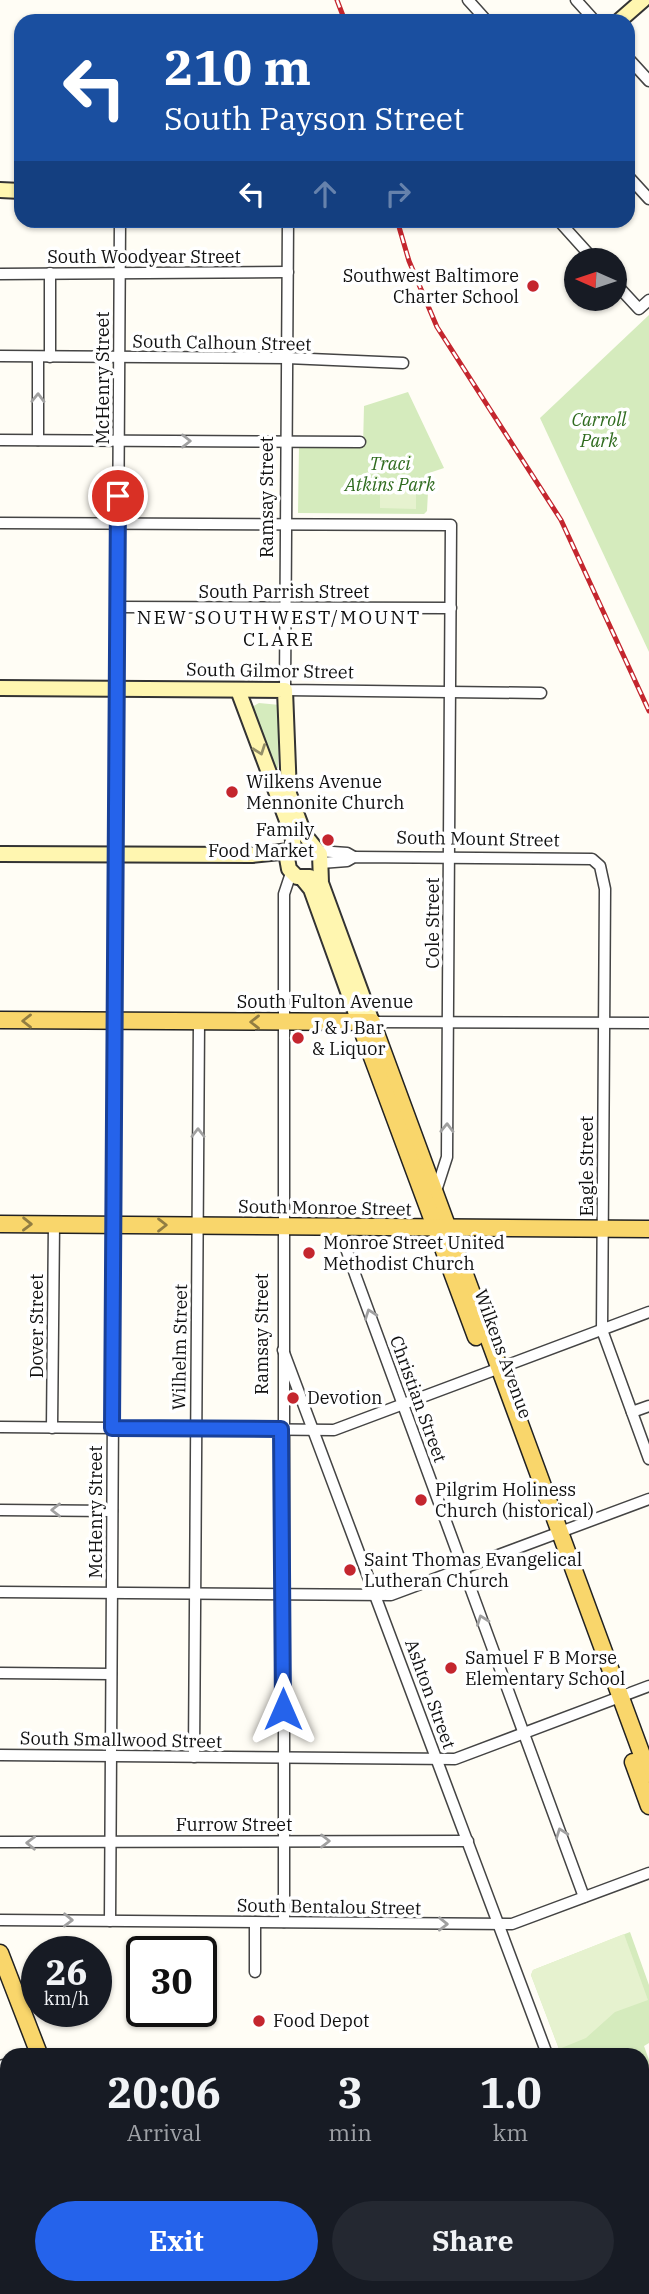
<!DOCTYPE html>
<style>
body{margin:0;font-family:"IBM Plex Serif",serif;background:#242831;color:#f1f3f6;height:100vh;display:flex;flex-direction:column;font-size:26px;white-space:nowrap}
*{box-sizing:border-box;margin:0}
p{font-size:23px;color:#9ea1a6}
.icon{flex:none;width:38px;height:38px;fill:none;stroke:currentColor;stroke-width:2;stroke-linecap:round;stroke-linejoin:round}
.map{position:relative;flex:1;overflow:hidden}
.side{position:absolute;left:0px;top:2048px;width:649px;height:247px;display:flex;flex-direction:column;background:#171b24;border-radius:21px 21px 0 0;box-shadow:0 2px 5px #0004}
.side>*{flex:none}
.hud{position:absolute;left:14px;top:14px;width:621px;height:214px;border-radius:21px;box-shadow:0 2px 5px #0004;background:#1a4fa0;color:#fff;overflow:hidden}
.needle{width:46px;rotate:273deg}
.buttons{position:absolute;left:564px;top:248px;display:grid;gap:14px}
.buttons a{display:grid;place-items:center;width:63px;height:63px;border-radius:50%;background:#171b24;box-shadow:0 2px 5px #0004;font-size:35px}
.speed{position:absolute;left:21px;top:1936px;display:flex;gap:14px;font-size:35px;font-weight:700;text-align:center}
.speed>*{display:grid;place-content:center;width:91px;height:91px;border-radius:50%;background:#171b24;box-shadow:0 2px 5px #0004;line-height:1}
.speed small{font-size:18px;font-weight:400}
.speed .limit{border:4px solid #111;border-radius:10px;background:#fff;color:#111}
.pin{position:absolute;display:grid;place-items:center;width:60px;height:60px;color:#fff;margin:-30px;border:4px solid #fff;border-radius:50%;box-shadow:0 2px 7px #0007}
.me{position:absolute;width:77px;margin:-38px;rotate:0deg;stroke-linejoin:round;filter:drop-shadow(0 0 5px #0008)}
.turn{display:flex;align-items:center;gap:24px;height:147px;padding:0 35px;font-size:32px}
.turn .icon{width:91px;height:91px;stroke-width:2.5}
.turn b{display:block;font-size:49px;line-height:60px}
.lanes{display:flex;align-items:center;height:66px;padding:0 35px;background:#0003;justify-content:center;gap:35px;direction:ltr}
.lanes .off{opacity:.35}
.eta{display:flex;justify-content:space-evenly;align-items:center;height:119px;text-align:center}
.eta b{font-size:42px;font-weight:800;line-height:49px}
.button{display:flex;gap:14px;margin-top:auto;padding:14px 35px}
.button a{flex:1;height:80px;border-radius:42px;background:#2563eb;color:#fff;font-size:28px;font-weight:800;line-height:80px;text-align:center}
.button a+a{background:#242831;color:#f1f3f6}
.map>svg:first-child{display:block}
.green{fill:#d5ebbd}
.pitch{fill:#e6f2cf}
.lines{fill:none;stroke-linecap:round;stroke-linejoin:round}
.street-casing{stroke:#444;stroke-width:13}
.secondary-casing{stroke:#333;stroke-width:18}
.primary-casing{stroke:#222;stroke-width:19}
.street{stroke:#fff;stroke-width:10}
.secondary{stroke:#fff6b0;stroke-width:14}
.primary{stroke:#f9d66b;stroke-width:16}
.rail-casing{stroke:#c4262e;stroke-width:5}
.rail{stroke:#fff;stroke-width:2.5;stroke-dasharray:8;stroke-linecap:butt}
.oneway{stroke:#a0a0a0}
.oneway2{stroke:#948f68}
.oneway3{stroke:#917d42}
.route-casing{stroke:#184099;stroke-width:18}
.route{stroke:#2563eb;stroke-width:12}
.poi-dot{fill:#c4262e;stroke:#fff;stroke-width:2.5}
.labels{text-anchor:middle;stroke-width:7;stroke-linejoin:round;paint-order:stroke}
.street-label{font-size:18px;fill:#111;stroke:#fff}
.poi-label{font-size:18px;fill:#111;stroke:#fff;text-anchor:start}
.park-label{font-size:18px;font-style:italic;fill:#2f6b1f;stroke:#fff}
.neighbourhood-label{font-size:19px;letter-spacing:2px;fill:#111;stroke:#fff}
</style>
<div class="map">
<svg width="649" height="2294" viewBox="0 0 649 2294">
<rect width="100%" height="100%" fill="#fffdf5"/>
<g class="green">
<path d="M649 315V652L540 418Z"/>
<path d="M408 392 444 468 429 473 427 511 424 514 298 513 299 446 363 447 364 406Z"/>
<path d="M259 703 280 705 278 768 271 769 252 707Z"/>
<path d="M630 1932 649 1985V2043L644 2046 649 2060V2082L642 2085V2054H561L531 1975 533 1970Z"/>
</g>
<g class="pitch">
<path d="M380 486H416V509L380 508Z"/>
<path d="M624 1934 648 2000 615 2012 586 2038 559 2049 531 1975 533 1970Z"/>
</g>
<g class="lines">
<defs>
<g id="street">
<path d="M468 0 487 21"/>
<path d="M576 0 595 21"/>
<path d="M628 58 649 81"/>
<path d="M628 176 649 199"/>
<path d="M288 220 285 690 541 693"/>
<path d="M558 220 595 261"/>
<path d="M0 274 288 272"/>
<path d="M614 282 639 309 649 300"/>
<path d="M0 356 287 358 403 363"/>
<path d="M50 357V273"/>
<path d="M0 440 360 442"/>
<path d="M38 440V357"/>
<path d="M0 523 451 525 447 1157 436 1191"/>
<path d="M117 607 451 608"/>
<path d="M318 851 347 853 354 857"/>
<path d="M321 863 347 861 354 857 592 859 600 866 605 889 602 1330 649 1459"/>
<path d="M372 1022 649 1023"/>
<path d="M343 1227 342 1237 356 1277 584 1897"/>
<path d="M283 1350 547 2054"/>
<path d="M632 1412 649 1406"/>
<path d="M0 1427 334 1430 649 1312"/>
<path d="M52 1428 54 1224"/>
<path d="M0 1510 112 1511"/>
<path d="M0 1592 391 1595 649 1499"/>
<path d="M0 1673 111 1674"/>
<path d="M0 1755 455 1759 649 1686"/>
<path d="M194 1757 199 1021"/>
<path d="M0 1842 468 1841"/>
<path d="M0 1920 512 1924 649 1873"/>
<path d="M110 1921 120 220"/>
<path d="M284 1922C283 1580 282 1237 284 894L291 873"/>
<path d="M255 1972V1922"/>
<path d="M0 2066 7 2064"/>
<path d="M642 2094 649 2091"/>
<path d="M0 2158 7 2156"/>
<path d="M633 2287 636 2294"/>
</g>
<g id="secondary">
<path d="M619 21 643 0"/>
<path d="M0 190 21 191"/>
<path d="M0 688 285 690 289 794 304 834 320 854 321 883 372 1022"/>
<path d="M238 690 292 834 294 847"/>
<path d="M294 847 287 858 289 869 297 877H310"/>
<path d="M0 854 252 855 290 851"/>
<path d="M302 878 311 889 359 1022"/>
</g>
<g id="primary">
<path d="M0 1020 372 1022 649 1774"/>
<path d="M359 1022 476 1337"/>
<path d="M0 1224 649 1229"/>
<path d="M633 1762 649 1806"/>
<path d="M0 1953 39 2054"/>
<path d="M168 2287 173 2294"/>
</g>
</defs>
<use href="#street" class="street-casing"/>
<use href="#secondary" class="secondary-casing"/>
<use href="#primary" class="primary-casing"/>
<use href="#street" class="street"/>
<use href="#secondary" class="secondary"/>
<use href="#primary" class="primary"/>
<defs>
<g id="rail">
<path d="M337 0 345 21"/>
<path d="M397 220 409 261 437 327 561 520 649 711"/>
</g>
</defs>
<use href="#rail" class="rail-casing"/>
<use href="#rail" class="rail"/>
</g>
<defs><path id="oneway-chevron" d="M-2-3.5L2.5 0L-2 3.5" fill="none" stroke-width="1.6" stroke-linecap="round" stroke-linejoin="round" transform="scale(1.75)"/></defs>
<g class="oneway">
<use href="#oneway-chevron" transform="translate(38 398) rotate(-89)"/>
<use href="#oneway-chevron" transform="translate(186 441)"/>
<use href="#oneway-chevron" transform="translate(447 1128) rotate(-89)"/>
<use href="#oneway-chevron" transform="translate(198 1133) rotate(-90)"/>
<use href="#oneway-chevron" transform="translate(370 1314) rotate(-110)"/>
<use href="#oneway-chevron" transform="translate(56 1510) rotate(-180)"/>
<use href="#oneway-chevron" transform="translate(482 1620) rotate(-110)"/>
<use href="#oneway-chevron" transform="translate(561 1833) rotate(-110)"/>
<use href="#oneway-chevron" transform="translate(325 1841)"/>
<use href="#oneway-chevron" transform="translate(31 1843) rotate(-179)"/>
<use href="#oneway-chevron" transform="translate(68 1920) rotate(1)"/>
<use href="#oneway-chevron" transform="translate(443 1924) rotate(1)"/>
</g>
<use class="oneway2" href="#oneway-chevron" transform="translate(260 750) rotate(70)"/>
<g class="oneway3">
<use href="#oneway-chevron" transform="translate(27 1021) rotate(180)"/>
<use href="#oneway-chevron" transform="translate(255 1022) rotate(-180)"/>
<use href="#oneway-chevron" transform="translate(27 1224) rotate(1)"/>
<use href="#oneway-chevron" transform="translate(162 1225)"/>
</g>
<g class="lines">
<defs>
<path id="route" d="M118 496 112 1428 281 1429 283 1709"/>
</defs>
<use href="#route" class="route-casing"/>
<use href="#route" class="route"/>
</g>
<g class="poi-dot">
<circle cx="533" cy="286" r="7"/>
<circle cx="232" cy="792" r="7"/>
<circle cx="328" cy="840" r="7"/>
<circle cx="298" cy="1038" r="7"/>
<circle cx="309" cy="1253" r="7"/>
<circle cx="293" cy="1398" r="7"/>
<circle cx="421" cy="1500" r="7"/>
<circle cx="350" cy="1570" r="7"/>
<circle cx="451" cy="1668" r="7"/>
<circle cx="259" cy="2021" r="7"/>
</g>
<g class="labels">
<g class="street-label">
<text x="144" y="263">South Woodyear Street</text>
<text transform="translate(222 343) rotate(1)" y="6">South Calhoun Street</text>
<text transform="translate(103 378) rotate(-90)" y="6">McHenry Street</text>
<text transform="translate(267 497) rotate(-90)" y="6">Ramsay Street</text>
<text x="284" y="598">South Parrish Street</text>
<text transform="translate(270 671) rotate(1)" y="6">South Gilmor Street</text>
<text transform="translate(478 839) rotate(1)" y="6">South Mount Street</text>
<text transform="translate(433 923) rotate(-90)" y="6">Cole Street</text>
<text x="325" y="1008">South Fulton Avenue</text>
<text transform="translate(587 1166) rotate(-90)" y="6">Eagle Street</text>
<text transform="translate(325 1208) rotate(1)" y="6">South Monroe Street</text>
<text transform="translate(37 1326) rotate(-90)" y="6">Dover Street</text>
<text transform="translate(262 1334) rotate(-90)" y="6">Ramsay Street</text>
<text transform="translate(180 1347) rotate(-89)" y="6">Wilhelm Street</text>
<text transform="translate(503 1354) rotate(70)" y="6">Wilkens Avenue</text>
<text transform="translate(418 1399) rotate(70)" y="6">Christian Street</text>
<text transform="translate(96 1512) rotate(-90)" y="6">McHenry Street</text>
<text transform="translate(430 1694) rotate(70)" y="6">Ashton Street</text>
<text transform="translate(121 1740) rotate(1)" y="6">South Smallwood Street</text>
<text x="234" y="1831">Furrow Street</text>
<text transform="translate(329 1907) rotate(1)" y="6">South Bentalou Street</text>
</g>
<g class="poi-label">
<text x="519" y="282" text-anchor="end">Southwest Baltimore<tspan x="519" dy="21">Charter School</tspan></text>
<text x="246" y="788">Wilkens Avenue<tspan x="246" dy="21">Mennonite Church</tspan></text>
<text x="314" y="836" text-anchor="end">Family<tspan x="314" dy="21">Food Market</tspan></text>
<text x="312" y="1034">J &amp; J Bar<tspan x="312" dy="21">&amp; Liquor</tspan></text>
<text x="323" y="1249">Monroe Street United<tspan x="323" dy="21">Methodist Church</tspan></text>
<text x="307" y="1404">Devotion</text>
<text x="435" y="1496">Pilgrim Holiness<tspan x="435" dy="21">Church (historical)</tspan></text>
<text x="364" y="1566">Saint Thomas Evangelical<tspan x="364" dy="21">Lutheran Church</tspan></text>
<text x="465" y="1664">Samuel F B Morse<tspan x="465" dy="21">Elementary School</tspan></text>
<text x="273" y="2027">Food Depot</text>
</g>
<g class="park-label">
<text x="599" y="426">Carroll<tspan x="599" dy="21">Park</tspan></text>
<text x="390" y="470">Traci<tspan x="390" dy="21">Atkins Park</tspan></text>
</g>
<g class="neighbourhood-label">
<text x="279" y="624">NEW SOUTHWEST/MOUNT<tspan x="279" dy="22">CLARE</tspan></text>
</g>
</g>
</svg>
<div class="buttons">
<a><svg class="needle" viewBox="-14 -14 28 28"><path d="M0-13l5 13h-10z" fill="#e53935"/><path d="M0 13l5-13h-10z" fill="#9ea1a6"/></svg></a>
</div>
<div class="speed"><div>26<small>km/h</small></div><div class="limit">30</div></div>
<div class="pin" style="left:118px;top:496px;background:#d93025"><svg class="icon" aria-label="arrive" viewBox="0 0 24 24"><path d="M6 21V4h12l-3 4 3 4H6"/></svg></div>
<svg class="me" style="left:283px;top:1709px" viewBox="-20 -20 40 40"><path d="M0-17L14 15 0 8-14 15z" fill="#2563eb" stroke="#fff" stroke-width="4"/></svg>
<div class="hud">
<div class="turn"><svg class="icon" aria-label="left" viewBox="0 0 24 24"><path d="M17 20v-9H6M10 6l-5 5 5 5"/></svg><div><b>210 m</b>South Payson Street</div></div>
<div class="lanes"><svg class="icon" aria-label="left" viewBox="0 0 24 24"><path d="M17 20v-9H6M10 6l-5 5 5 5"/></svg><svg class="icon off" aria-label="ahead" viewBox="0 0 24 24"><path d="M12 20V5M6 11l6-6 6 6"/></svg><svg class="icon off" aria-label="right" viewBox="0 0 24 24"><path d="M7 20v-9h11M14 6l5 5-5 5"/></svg></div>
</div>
<section class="side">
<div class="eta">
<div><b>20:06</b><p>Arrival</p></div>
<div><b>3</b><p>min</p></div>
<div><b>1.0</b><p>km</p></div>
</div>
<div class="button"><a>Exit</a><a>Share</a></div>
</section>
</div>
